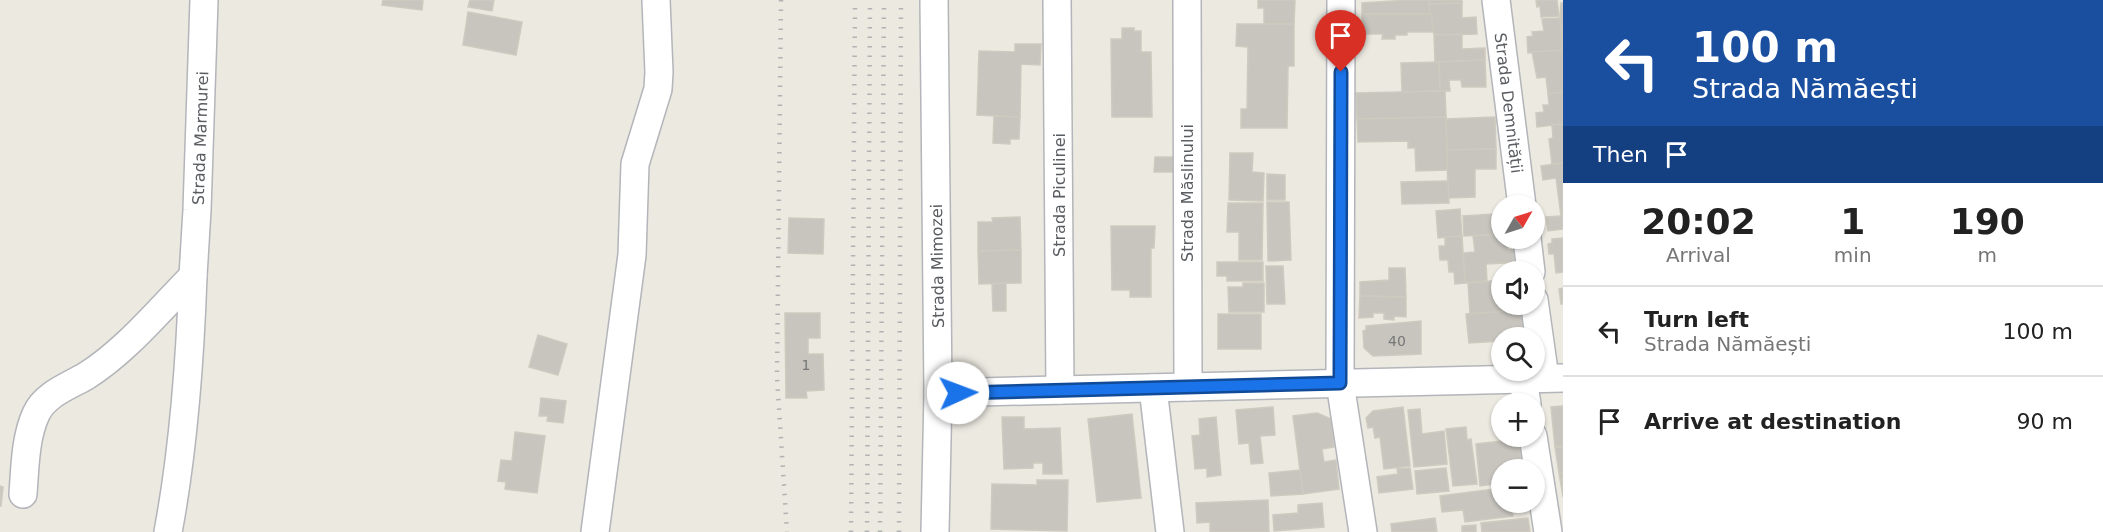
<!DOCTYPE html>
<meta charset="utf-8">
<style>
body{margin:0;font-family:"DejaVu Sans",sans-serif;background:#f6f6f6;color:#222;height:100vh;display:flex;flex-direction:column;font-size:22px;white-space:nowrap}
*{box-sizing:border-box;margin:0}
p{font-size:20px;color:#767676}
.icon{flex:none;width:33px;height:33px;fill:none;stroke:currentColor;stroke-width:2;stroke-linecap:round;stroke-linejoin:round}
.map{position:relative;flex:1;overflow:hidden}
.panel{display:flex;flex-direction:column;background:#fff;width:540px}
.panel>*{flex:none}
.top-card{background:#1a4fa0;color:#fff;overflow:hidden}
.needle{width:39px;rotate:51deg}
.tools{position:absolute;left:1491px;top:195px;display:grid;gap:12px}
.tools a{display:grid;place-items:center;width:54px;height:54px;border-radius:50%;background:#fff;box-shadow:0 2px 4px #0004;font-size:30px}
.pin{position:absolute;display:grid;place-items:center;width:51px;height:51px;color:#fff;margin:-62px -26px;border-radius:50% 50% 50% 0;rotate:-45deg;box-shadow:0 0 6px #0007}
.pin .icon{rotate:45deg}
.me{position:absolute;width:66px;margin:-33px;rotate:88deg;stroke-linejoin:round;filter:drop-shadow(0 0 4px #0008)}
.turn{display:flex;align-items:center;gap:21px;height:126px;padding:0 30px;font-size:27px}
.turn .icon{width:78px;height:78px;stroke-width:2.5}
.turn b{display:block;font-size:42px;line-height:51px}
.then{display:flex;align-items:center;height:57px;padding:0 30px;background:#0003;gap:12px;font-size:22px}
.eta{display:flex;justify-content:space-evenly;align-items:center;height:102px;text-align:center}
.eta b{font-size:36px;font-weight:800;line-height:42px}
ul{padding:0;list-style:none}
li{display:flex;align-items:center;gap:18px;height:90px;padding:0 30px;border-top:2px solid #e0e0e0}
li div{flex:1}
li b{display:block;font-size:22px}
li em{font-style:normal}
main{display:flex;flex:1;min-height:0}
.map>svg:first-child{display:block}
.building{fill:#c8c5bf;stroke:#cfcabf;stroke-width:1.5}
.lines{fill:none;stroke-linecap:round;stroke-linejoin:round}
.minor-casing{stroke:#b3b5ba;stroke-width:30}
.minor{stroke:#fff;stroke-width:27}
.rail{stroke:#b1b2b2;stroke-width:4.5;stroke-dasharray:1.5 8;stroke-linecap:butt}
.route-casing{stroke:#114b97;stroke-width:15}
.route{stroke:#1a73e8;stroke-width:10}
.labels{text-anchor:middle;stroke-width:6;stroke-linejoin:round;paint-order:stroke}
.number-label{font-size:14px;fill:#757678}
.street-label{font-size:16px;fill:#595c60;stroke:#fff}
</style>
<main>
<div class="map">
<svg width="1563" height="532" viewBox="0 0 1563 532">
<rect width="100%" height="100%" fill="#ebe9e0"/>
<g class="building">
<path d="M383 0H423L422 10 382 5Z"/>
<path d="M470 0H494L492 11 468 7Z"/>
<path d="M1258 0H1295L1294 24H1264V8H1258Z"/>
<path d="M1408 0H1429L1431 14H1362V3Z"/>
<path d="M1429 0H1462V3L1429 4Z"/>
<path d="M1536 0H1557L1559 16 1541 17 1540 6 1537 7Z"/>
<path d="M1462 3V18L1476 17 1477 34 1434 35 1429 4Z"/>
<path d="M1561 3H1563V44L1560 18Z"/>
<path d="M468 12 522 22 516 55 463 45Z"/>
<path d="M1362 14H1431L1434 32H1407V35H1395V39H1382L1383 34H1362Z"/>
<path d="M1560 18 1563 50 1528 53 1527 37 1533 36 1532 32 1544 31 1542 19Z"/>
<path d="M1237 24H1294V66H1288L1287 128H1241V109H1247L1248 47 1236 46Z"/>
<path d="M1122 28H1134V31H1141V52H1151L1152 117H1112L1111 39H1122Z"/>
<path d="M1462 34V49L1485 48V60L1435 62 1434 35Z"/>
<path d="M1015 44H1041L1040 65 1021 64 1020 117 977 115 979 51 1015 52Z"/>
<path d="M1563 50V92L1548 94 1546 77 1537 78 1532 52Z"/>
<path d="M1485 60 1486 87H1462L1461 80H1449L1450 91H1440L1439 62Z"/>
<path d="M1439 62 1440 91 1402 92 1401 63Z"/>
<path d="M1445 91 1446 117 1357 119 1356 93Z"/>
<path d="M1563 92V124L1537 127 1536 113 1544 112 1543 105H1549L1548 94Z"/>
<path d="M994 116 1020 117 1019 139H1010V144L993 143Z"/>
<path d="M1446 117 1448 170 1416 171 1415 148H1408V141L1358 142 1357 119Z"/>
<path d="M1495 117 1496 149 1447 150 1446 119Z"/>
<path d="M1563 124V163L1552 164 1549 139 1553 138 1552 125Z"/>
<path d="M1496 149V169H1475V197L1448 198 1447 150Z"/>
<path d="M1230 153H1253L1252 172 1264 173 1263 201 1229 200Z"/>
<path d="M1155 157H1180V172H1154Z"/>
<path d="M1563 163V216H1561L1556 178 1543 180 1541 166Z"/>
<path d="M1267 174 1285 175V200H1267Z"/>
<path d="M1448 181 1449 203 1402 204 1401 182Z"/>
<path d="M1267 202H1289L1291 260 1268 261Z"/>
<path d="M1228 203H1263L1262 260H1239V232H1227Z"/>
<path d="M1460 209 1462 236 1438 238 1436 211Z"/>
<path d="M1493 214V217L1502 216V234L1464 236 1463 216Z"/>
<path d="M1561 216H1563V229L1548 231 1546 217Z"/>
<path d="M1020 217 1021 250 978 251V222H993L992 218Z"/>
<path d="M789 218 824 219 823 254 788 253Z"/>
<path d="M1111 226H1155L1154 248H1151V297H1130V290H1112Z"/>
<path d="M1502 234V238H1507L1508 250 1521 249 1522 262 1486 264 1487 281 1465 283 1463 253 1475 252 1473 236Z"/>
<path d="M1462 236 1465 283 1455 284 1454 272H1449L1448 260H1440L1439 246H1445V237Z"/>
<path d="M1563 238V272L1556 273 1554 254H1549L1548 244 1552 243V239Z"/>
<path d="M1021 250V283L979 284 978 251Z"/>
<path d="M1217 262H1263V281H1227V276H1217Z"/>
<path d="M1266 266H1283L1285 304H1267Z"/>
<path d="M1389 268H1405L1406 297 1360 296V282L1389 280Z"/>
<path d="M1502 280V304H1524V310L1470 314 1468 283Z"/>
<path d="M1006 283V311H993L992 284Z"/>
<path d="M1243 283H1264V312H1229L1228 287H1243Z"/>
<path d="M1563 288V304H1561L1559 289Z"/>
<path d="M1360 296 1406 297V317L1394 316V320L1384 319V313H1373V317L1359 318Z"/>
<path d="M1522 310 1524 330H1517L1518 338H1502V341L1469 343 1466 314Z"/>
<path d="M785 313H820V338H808V354H823L824 390 806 391 807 398H786Z"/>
<rect x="1218" y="314" width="43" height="35"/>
<path d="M1421 321V354L1373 356 1364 348 1363 331 1366 330V326Z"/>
<path d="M538 335 567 344 558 375 529 367Z"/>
<path d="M541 398 566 401 563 423 547 421 548 416H539Z"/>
<path d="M1563 406V447H1555L1551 407Z"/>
<path d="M1273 407 1275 435 1260 436 1263 463 1251 464 1249 443 1239 444 1236 410Z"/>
<path d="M1403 407 1410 466 1384 469 1380 437 1375 438 1373 427 1368 428 1366 418 1373 411Z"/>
<path d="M1420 409 1422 434 1444 431 1447 464 1414 467 1408 410Z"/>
<path d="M1317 413 1331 419 1334 447 1322 449 1324 462 1336 460 1339 489 1303 494 1293 416Z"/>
<path d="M1132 414 1141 498 1097 502 1088 419Z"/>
<path d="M1002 417H1024V429L1060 428 1062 474H1043V463H1033V468L1004 469Z"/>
<path d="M1216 417 1221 475 1207 477V468L1195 469 1192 436 1200 435 1199 419Z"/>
<path d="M1466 427 1467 440 1471 439 1477 484 1453 486 1446 429Z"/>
<path d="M515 432 545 436 537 493 505 489 506 482 498 481 501 460 512 461Z"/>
<path d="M1519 439 1523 470H1502V483L1480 486 1476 444Z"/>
<path d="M1555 447H1563V473H1559Z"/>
<path d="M1410 468 1413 489 1379 493 1377 477 1398 474 1397 469Z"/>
<path d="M1446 468 1449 491 1417 494 1415 471Z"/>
<path d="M1300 470 1303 494 1271 496 1269 473Z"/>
<path d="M1559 473H1563V497Z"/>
<path d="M1037 480H1068L1067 531 991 529 992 484 1037 485Z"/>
<path d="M0 486 3 487 1 506H0Z"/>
<path d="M1502 488V502H1512L1513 516 1465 522 1463 510 1442 512 1440 496Z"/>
<path d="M1268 500 1269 532H1210V522L1197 523 1196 503Z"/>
<path d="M1322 503 1324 527 1274 531 1273 515 1298 513V505Z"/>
<path d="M1435 518 1437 532H1392L1391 524Z"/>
<path d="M1528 518 1530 532H1482L1481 523Z"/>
<path d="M1476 525V532H1462V526Z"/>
</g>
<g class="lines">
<defs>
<g id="minor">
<path d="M934 0 938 393 935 532"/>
<path d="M1057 0 1060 390"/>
<path d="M1187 0 1188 387"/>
<path d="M1341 0 1340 383 1363 532"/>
<path d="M1496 0 1522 206"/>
<path d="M1527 238 1531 272"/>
<path d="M193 276 197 210 204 0"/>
<path d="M1534 300 1545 378"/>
<path d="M1523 379 1527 404"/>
<path d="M1153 388 1170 532"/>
<path d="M938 393 1563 378"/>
<path d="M1533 436 1548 532"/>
<path d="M23 494C25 468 25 438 36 414 45 394 69 386 86 376 126 351 160 309 193 276 190 362 184 447 168 532"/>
<path d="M595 532 632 255 635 164 658 89 659 72 656 0"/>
</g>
</defs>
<use href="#minor" class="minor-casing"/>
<use href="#minor" class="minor"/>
<g class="rail">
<path d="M781 0 777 377 787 532"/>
<path d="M851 532 855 0"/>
<path d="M867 532 870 0"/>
<path d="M880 532 884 0"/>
<path d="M899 532 901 0"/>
</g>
</g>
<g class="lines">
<defs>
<path id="route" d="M958 393 1340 383 1341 72"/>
</defs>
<use href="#route" class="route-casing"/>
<use href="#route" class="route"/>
</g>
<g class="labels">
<g class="number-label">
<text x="1397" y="346">40</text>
<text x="806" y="370">1</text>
</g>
<g class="street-label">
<text transform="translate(1509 103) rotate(83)" y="6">Strada Demnității</text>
<text transform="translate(200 138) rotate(-88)" y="6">Strada Marmurei</text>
<text transform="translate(1187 193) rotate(-90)" y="6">Strada Măslinului</text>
<text transform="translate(1059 195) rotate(-90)" y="6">Strada Piculinei</text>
<text transform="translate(937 266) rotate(-91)" y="6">Strada Mimozei</text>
</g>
</g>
</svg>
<div class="tools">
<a><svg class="needle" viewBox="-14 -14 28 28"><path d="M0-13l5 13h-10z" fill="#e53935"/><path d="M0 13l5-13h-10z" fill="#767676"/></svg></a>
<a><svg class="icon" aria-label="sound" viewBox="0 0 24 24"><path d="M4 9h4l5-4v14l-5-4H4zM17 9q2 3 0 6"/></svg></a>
<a><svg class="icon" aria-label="search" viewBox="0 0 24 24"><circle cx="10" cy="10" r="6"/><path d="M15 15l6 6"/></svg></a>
<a>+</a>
<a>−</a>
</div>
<div class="pin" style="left:1341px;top:72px;background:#d93025"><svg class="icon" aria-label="arrive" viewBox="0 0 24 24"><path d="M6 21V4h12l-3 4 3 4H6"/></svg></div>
<svg class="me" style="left:958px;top:393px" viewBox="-20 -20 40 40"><circle r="19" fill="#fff"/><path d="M0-13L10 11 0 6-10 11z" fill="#1a73e8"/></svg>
</div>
<section class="panel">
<div class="top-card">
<div class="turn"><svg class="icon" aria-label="left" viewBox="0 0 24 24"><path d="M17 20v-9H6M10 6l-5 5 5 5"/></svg><div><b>100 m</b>Strada Nămăești</div></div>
<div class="then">Then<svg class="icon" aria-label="arrive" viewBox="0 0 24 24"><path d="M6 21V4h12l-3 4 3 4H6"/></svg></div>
</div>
<div class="eta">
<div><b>20:02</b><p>Arrival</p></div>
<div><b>1</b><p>min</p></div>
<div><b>190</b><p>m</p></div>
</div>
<ul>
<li><svg class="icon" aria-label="left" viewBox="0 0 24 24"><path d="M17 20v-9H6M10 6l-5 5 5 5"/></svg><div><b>Turn left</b><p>Strada Nămăești</p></div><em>100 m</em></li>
<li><svg class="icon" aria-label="arrive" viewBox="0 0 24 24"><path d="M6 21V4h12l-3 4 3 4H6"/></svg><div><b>Arrive at destination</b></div><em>90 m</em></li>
</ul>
</section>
</main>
